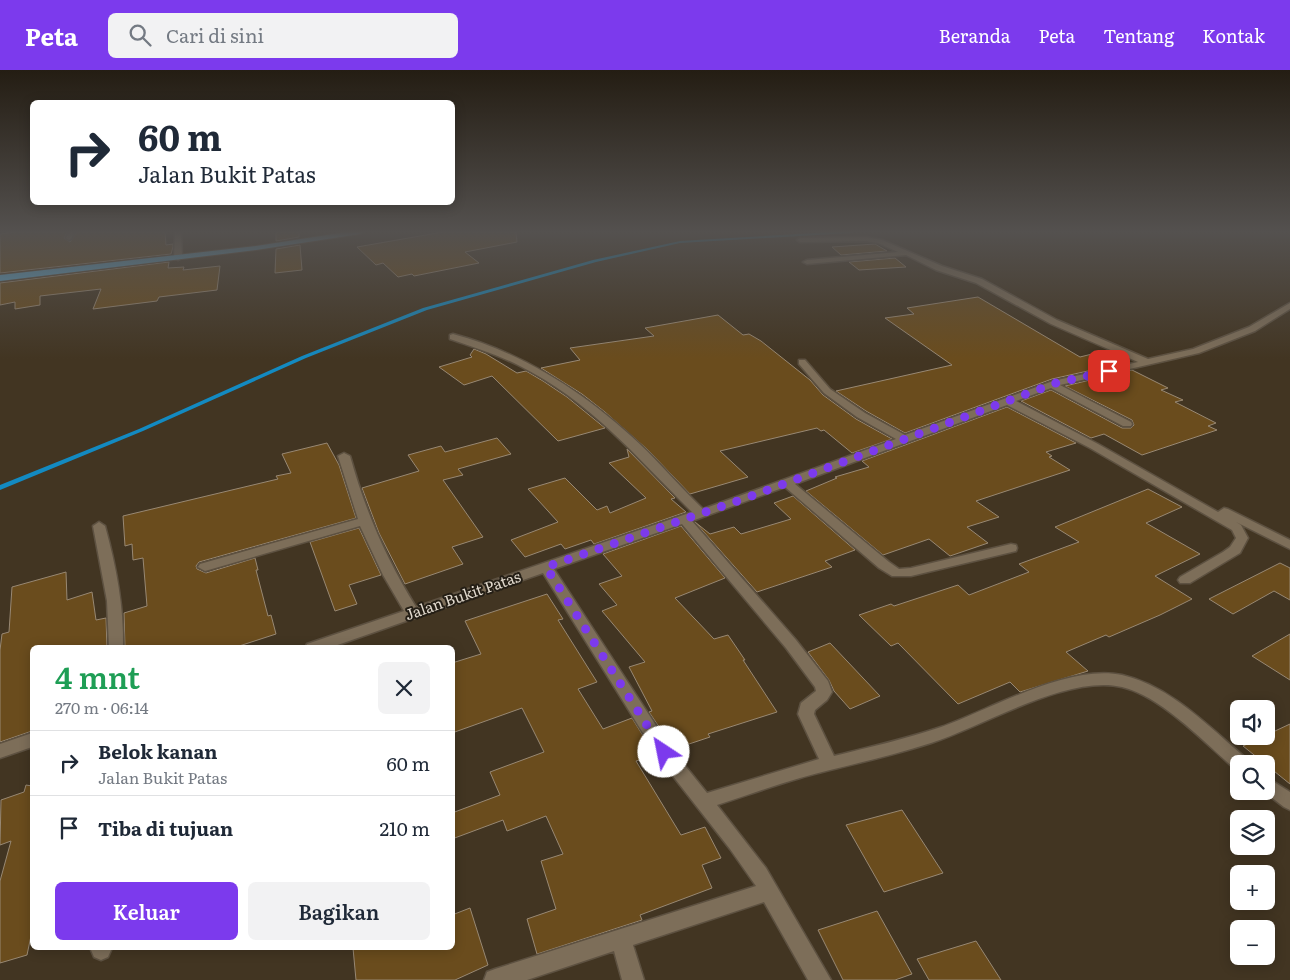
<!DOCTYPE html>
<html lang="id">
<meta charset="utf-8">
<style>
body{margin:0;font-family:Literata,serif;background:#f2f2f3;color:#1f2937;height:100vh;display:flex;flex-direction:column;font-size:19px;white-space:nowrap}
*{box-sizing:border-box;margin:0}
p{font-size:16px;color:#747a83}
.icon{flex:none;width:28px;height:28px;fill:none;stroke:currentColor;stroke-width:2;stroke-linecap:round;stroke-linejoin:round}
.map{position:relative;flex:1;overflow:hidden}
.drawer{position:absolute;left:30px;top:575px;width:425px;height:305px;display:flex;flex-direction:column;background:#fff;border-radius:8px;box-shadow:0 2px 12px #0003}
.drawer>*{flex:none}
.hud{position:absolute;left:30px;top:30px;width:425px;height:105px;border-radius:8px;box-shadow:0 2px 12px #0003;background:#fff;color:#1f2937;overflow:hidden}
.controls{position:absolute;left:1230px;top:630px;display:grid;gap:10px}
.controls a{display:grid;place-items:center;width:45px;height:45px;border-radius:8px;background:#fff;box-shadow:0 2px 12px #0003;font-size:25px}
.pin{position:absolute;display:grid;place-items:center;width:42px;height:42px;color:#fff;margin:-21px;border-radius:10px;box-shadow:0 2px 8px #0006}
.me{position:absolute;width:55px;margin:-28px;rotate:326deg;stroke-linejoin:round;filter:drop-shadow(0 0 4px #0008)}
.turn{display:flex;align-items:center;gap:18px;height:105px;padding:0 25px;font-size:22px}
.turn .icon{width:65px;height:65px;stroke-width:2.5}
.turn b{display:block;font-size:35px;line-height:42px}
.round{display:grid;place-items:center;flex:none;width:52px;height:52px;border-radius:8px;background:#f2f2f3}
.head{display:flex;align-items:center;justify-content:space-between;height:85px;padding:0 25px}
h1{font-size:30px;font-weight:600;line-height:38px;color:#1e9e55}
.action{display:flex;gap:10px;margin-top:auto;padding:10px 25px}
.action a{flex:1;height:58px;border-radius:8px;background:#7c3aed;color:#fff;font-size:20px;font-weight:600;line-height:58px;text-align:center}
.action a+a{background:#f2f2f3;color:#1f2937}
ul{padding:0;list-style:none}
li{display:flex;align-items:center;gap:15px;height:65px;padding:0 25px;border-top:1px solid #e0e1e3}
li div{flex:1}
li b{display:block;font-size:19px}
li em{font-style:normal}
header{display:flex;align-items:center;gap:30px;box-sizing:border-box;height:70px;padding:0 25px;background:#7c3aed;color:#fff}
header strong{font-size:24px}
nav{display:flex;gap:28px;margin-inline-start:auto;font-size:18px}
.search{width:350px;height:45px;background:#f2f2f3;display:flex;align-items:center;gap:12px;box-sizing:border-box;padding:0 18px;border-radius:8px;color:#747a83;font-size:19px}
.map>svg:first-child{display:block}
.lines{fill:none;stroke-linecap:round;stroke-linejoin:round}
.stream{fill:#138ac1;fill-rule:evenodd}
.building{fill:#6a4c1d;stroke:#988873}
.minor-casing{stroke:#5d5141;stroke-width:3}
.trunk-casing{stroke:#5d5141;stroke-width:2}
.minor{fill:#7d6e59;fill-rule:evenodd}
.trunk{fill:#5ca9d2;fill-rule:evenodd}
.route{stroke:#7c3aed;stroke-width:9;stroke-dasharray:0 16.2}
.labels{text-anchor:middle;stroke-width:4;stroke-linejoin:round;paint-order:stroke}
.street-label{font-size:15px;fill:#e1d9cd;stroke:#241e15}
</style>
<header>
<strong>Peta</strong>
<div class="search"><svg class="icon" aria-label="search" viewBox="0 0 24 24"><circle cx="10" cy="10" r="6"/><path d="M15 15l6 6"/></svg>Cari di sini</div>
<nav><a>Beranda</a><a>Peta</a><a>Tentang</a><a>Kontak</a></nav>
</header>
<div class="map">
<svg width="1290" height="910" viewBox="0 0 1290 910">
<rect width="100%" height="100%" fill="#423522"/>
<g class="lines">
<path class="stream" d="M830 162H853L851 163 680 173 596 192 427 240 306 288 143 361 0 420V415L139 359 302 286 423 238 593 190 680 171Z"/>
</g>
<g class="building">
<path d="M16 162H67L64 168 70 172 77 162H165L166 175 173 174V177L171 184 0 203V164Z"/>
<path d="M276 162H299V167L276 171Z"/>
<path d="M443 162H516L517 172 465 182 479 193 414 206 412 204 398 207 383 193 376 195 357 177Z"/>
<path d="M875 174 887 181 841 185 832 177Z"/>
<path d="M300 175 302 200 275 203 276 179Z"/>
<path d="M895 188 906 197 859 200 849 192Z"/>
<path d="M169 192 168 198 184 197 183 200 220 196 217 220 159 227 157 231 93 239 101 219 40 226V235L15 239V232L0 235V213Z"/>
<path d="M978 227 1080 287 1096 283 1119 294 1052 309 905 363 866 341 836 321 952 295 885 248 914 244 907 238Z"/>
<path d="M718 245 743 265 749 264 761 271 810 310 823 325 856 349 892 369 852 383 824 360 821 361 817 358 720 381 748 407 690 424 648 380 605 342 582 324 541 298 580 290 570 278 654 266 645 258Z"/>
<path d="M474 279 486 284 517 303 526 301 543 311 567 327 605 358 558 371 492 306 464 315 439 297 472 287 470 285Z"/>
<path d="M1132 300 1168 318 1161 320 1183 330 1175 332 1216 353 1208 356 1217 360 1142 385 1104 364 1091 368 1021 331 1051 320 1122 358H1131L1134 355 1132 350 1065 316Z"/>
<path d="M1007 337 1076 373 1046 382 1052 386 1049 387 1070 400 976 431 999 447 967 457 988 473 950 486 929 469 883 485 806 421 837 408 835 407 869 397 862 391Z"/>
<path d="M497 368 511 384 458 399 463 405 443 410 483 467 452 477 463 494 405 514 379 463 362 418 419 401 408 385 441 376 445 382Z"/>
<path d="M327 373 339 395 356 448 199 492 196 496 197 499 206 503 255 488 258 500H256L268 546 271 545 276 564 233 578H125L124 543 147 536 143 488 133 490 132 474 125 476 123 446 278 409 276 406 291 403 282 384Z"/>
<path d="M627 379 675 428 671 429 686 442 594 474 591 470 565 479 561 474 525 487 511 470 558 452 528 419 565 408 597 440 607 436 610 443 646 428 609 393 629 387Z"/>
<path d="M1148 419 1182 437 1146 453 1200 484 1155 506 1192 529 1160 545 1109 567 1106 565 1066 582 1088 601 1020 622 1010 612 958 634 898 573 891 576 859 545 891 534 894 536 958 515 969 525 1029 502 1019 494 1079 472 1055 457Z"/>
<path d="M793 426 855 480 825 491 832 497 757 522 695 452 710 464 734 457 741 464 791 449 774 433Z"/>
<path d="M681 456 725 508 675 528 714 569 728 565 745 590H743L777 642 708 664 710 667 674 679 649 642 652 641 629 597 645 592 602 541 617 535 599 514 622 506 603 484Z"/>
<path d="M359 458 381 505 349 515 357 534 335 541 310 472Z"/>
<path d="M1280 493 1290 498V530L1274 521 1233 544 1209 529Z"/>
<path d="M66 502 67 530 92 522 96 550 106 548 107 578H32V661L0 672V580L2 564 9 562 12 517Z"/>
<path d="M547 524 563 549 558 550 597 612 578 619 603 659 632 648 655 685 636 691 681 765 705 757 721 788 702 795 712 818 640 845 642 850 537 884 527 849 556 839 541 791 563 784 546 746 507 761 503 750 452 769V743L500 725 490 702 544 682 522 638 452 663V593L481 584 465 551Z"/>
<path d="M1290 564V610L1252 586Z"/>
<path d="M830 573 880 626 850 639 834 621 829 610 808 582Z"/>
<path d="M1290 654V714L1243 676Z"/>
<path d="M26 715 32 716V861L27 885 0 893V811L11 771 0 775 1 730 24 722Z"/>
<path d="M902 740 943 803 884 822 846 755Z"/>
<path d="M470 838 488 895 455 910H356L353 878H452V845Z"/>
<path d="M877 841 912 904 895 910H843L818 860Z"/>
<path d="M976 871 1001 910H929L917 889Z"/>
</g>
<g class="lines">
<defs>
<g id="minor">
<path d="M69 162H75L71 169 69 170 66 168Z"/>
<path d="M175 162H181L182 188 178 190 174 188Z"/>
<path d="M866 167 882 170 942 196 982 209 1057 250 1148 289 1193 279 1249 257 1290 233V239L1255 261 1199 283 1060 315 1131 352 1132 354 1131 356H1123L1051 318 1016 331 1098 374 1218 442 1224 438 1228 439 1290 470V479L1236 452 1241 455 1248 468 1240 483 1190 513H1180L1178 510 1180 507 1223 482 1230 477 1236 468 1232 460 1090 378 1007 335 795 414 889 492 899 499 911 498 1011 474 1016 475 1017 478 1016 481 911 506H892L879 498 785 417 692 451 796 570 828 611 832 622 827 630 815 640 814 644 834 686C870 677 906 669 941 657 992 639 1067 594 1122 605 1171 616 1210 658 1247 689L1249 694H1239V700L1235 699C1205 673 1161 626 1122 617 1068 604 984 656 931 673 888 687 843 696 800 708 772 716 745 726 717 735L766 798 831 910H808L764 832 633 875 644 910H622L614 881 527 910H484L487 902 495 899 756 816 730 779 658 687 543 503 329 578H305L307 574 404 541 383 505 360 456 205 501 198 497 200 494 358 449 338 386 344 383 350 386C365 440 386 489 416 537L692 442C636 387 591 331 518 295 496 284 473 277 450 269V265L453 264C528 284 592 328 647 381 666 400 683 420 703 439L896 369 857 347 824 323 799 294V290H805L830 319 865 343 905 365 1053 311 1138 292 1051 254 976 213 936 200 906 185 807 194 803 192 807 190 898 182 878 173 866 171 800 172 797 170 800 168ZM682 454 786 578 815 617 816 621 801 633 798 644 819 689 707 723 670 677 554 499Z"/>
<path d="M99 452 105 456C116 496 124 536 123 578H109L107 531 93 456Z"/>
<path d="M32 663V677L0 688V674Z"/>
<path d="M1266 707 1290 722V740L1284 737 1263 721H1266Z"/>
<path d="M92 878H112L108 887 101 890 94 887 91 880Z"/>
</g>
<path id="trunk" d="M346 162H364L360 164 256 180 0 211V205L256 176Z"/>
</defs>
<use href="#minor" class="minor-casing"/>
<use href="#trunk" class="trunk-casing"/>
<use href="#minor" class="minor"/>
<use href="#trunk" class="trunk"/>
</g>
<linearGradient id="sky" x2="0" y2="1"><stop stop-color="#241d13"/><stop offset="0.56" stop-color="#54514f"/><stop offset="1" stop-color="#54514f" stop-opacity="0"/></linearGradient>
<rect width="1290" height="289" fill="url(#sky)"/>
<g class="lines">
<path class="route" d="M664 682 546 497 746 428 1056 313 1109 301"/>
</g>
<g class="labels">
<g class="street-label">
<text transform="translate(463 526) rotate(-19)" y="5">Jalan Bukit Patas</text>
</g>
</g>
</svg>
<div class="controls">
<a><svg class="icon" aria-label="sound" viewBox="0 0 24 24"><path d="M4 9h4l5-4v14l-5-4H4zM17 9q2 3 0 6"/></svg></a>
<a><svg class="icon" aria-label="search" viewBox="0 0 24 24"><circle cx="10" cy="10" r="6"/><path d="M15 15l6 6"/></svg></a>
<a><svg class="icon" aria-label="layers" viewBox="0 0 24 24"><path d="M12 4l9 5-9 5-9-5zM3 14l9 5 9-5"/></svg></a>
<a>+</a>
<a>−</a>
</div>
<div class="pin" style="left:1109px;top:301px;background:#d93025"><svg class="icon" aria-label="arrive" viewBox="0 0 24 24"><path d="M6 21V4h12l-3 4 3 4H6"/></svg></div>
<svg class="me" style="left:664px;top:682px" viewBox="-20 -20 40 40"><circle r="19" fill="#fff"/><path d="M0-13L10 11 0 6-10 11z" fill="#7c3aed"/></svg>
<div class="hud">
<div class="turn"><svg class="icon" aria-label="right" viewBox="0 0 24 24"><path d="M7 20v-9h11M14 6l5 5-5 5"/></svg><div><b>60 m</b>Jalan Bukit Patas</div></div>
</div>
<section class="drawer">
<div class="head"><div><h1>4 mnt</h1><p>270 m · 06:14</p></div><a class="round"><svg class="icon" aria-label="close" viewBox="0 0 24 24"><path d="M6 6l12 12M18 6L6 18"/></svg></a></div>
<ul>
<li><svg class="icon" aria-label="right" viewBox="0 0 24 24"><path d="M7 20v-9h11M14 6l5 5-5 5"/></svg><div><b>Belok kanan</b><p>Jalan Bukit Patas</p></div><em>60 m</em></li>
<li><svg class="icon" aria-label="arrive" viewBox="0 0 24 24"><path d="M6 21V4h12l-3 4 3 4H6"/></svg><div><b>Tiba di tujuan</b></div><em>210 m</em></li>
</ul>
<div class="action"><a>Keluar</a><a>Bagikan</a></div>
</section>
</div>
